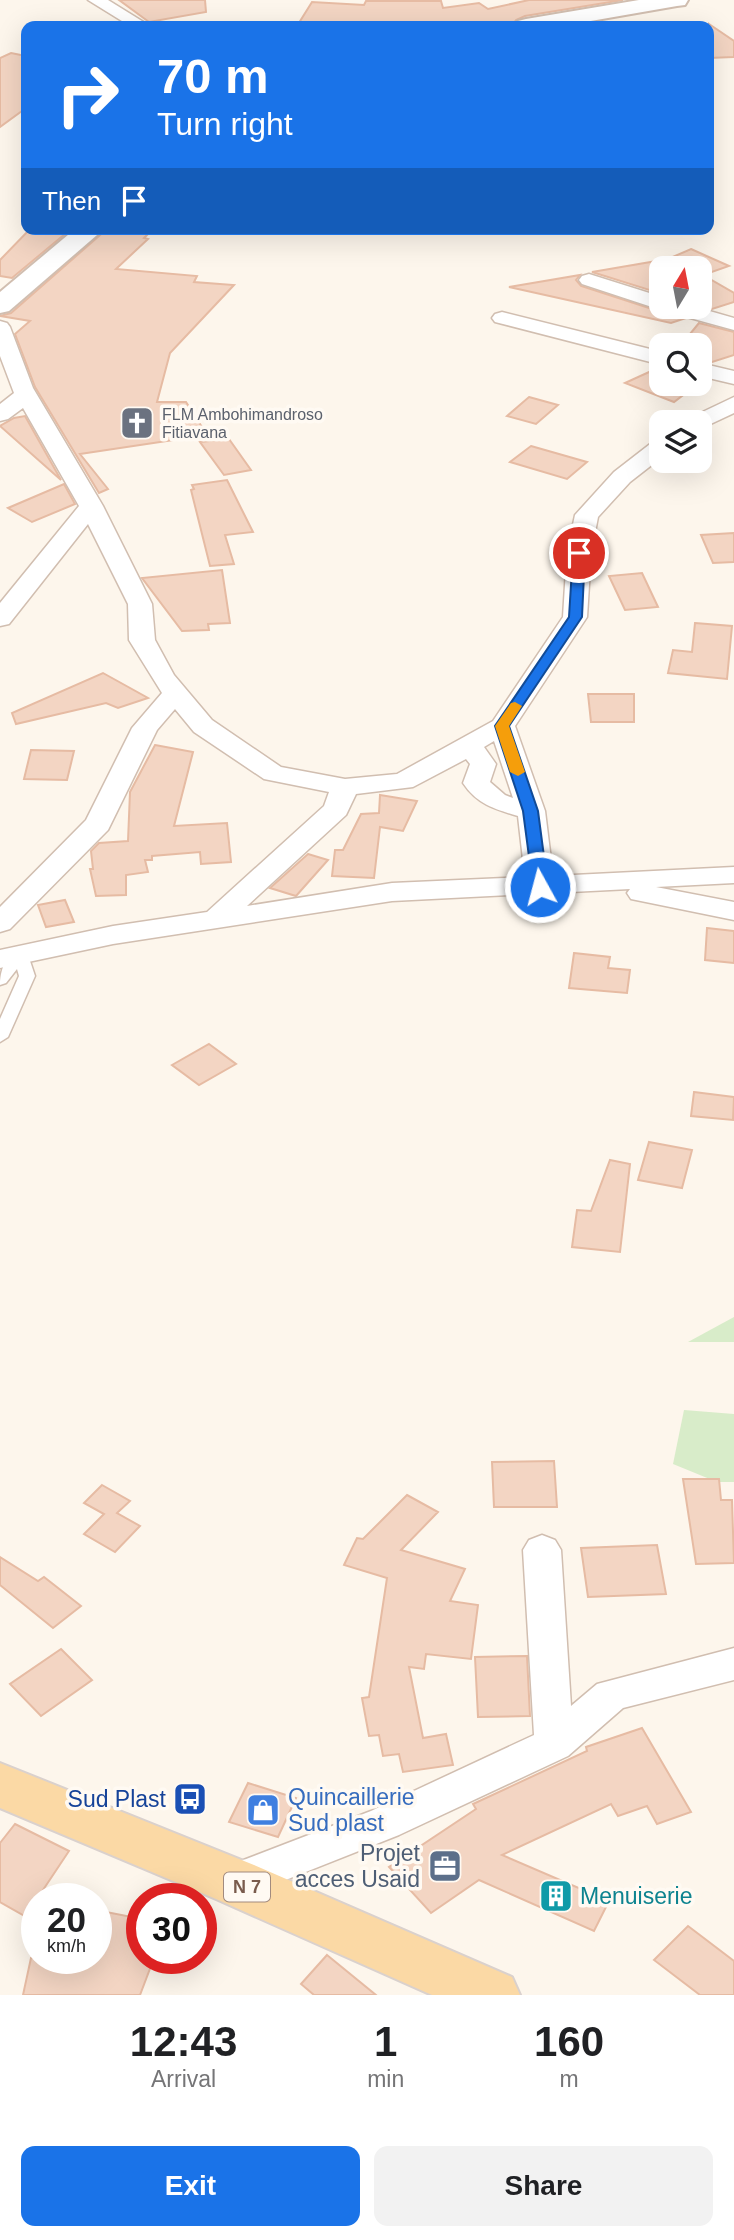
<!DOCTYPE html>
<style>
body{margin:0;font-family:Arial,sans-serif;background:#f2f2f2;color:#202124;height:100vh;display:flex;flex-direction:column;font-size:26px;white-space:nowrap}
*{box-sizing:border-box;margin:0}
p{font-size:23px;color:#757577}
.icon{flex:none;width:38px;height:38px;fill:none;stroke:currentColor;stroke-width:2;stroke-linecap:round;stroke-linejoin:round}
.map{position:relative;height:1995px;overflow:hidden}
.drawer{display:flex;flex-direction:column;background:#fff;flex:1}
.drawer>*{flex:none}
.guide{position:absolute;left:21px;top:21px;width:693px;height:214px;border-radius:14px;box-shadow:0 7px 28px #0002;background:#1a73e8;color:#fff;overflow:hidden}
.needle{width:46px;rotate:10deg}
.controls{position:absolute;left:649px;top:256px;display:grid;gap:14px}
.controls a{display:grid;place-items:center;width:63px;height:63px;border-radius:14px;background:#fff;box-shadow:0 7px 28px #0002;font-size:35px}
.speed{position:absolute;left:21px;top:1883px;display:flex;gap:14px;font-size:35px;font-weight:700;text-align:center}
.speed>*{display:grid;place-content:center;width:91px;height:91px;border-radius:50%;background:#fff;box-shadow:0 7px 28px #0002;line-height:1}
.speed small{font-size:18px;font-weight:400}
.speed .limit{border:10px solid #d22;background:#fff;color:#111}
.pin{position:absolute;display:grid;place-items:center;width:60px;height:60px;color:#fff;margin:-30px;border:4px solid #fff;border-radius:50%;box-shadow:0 2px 7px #0007}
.me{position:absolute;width:77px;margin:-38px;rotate:353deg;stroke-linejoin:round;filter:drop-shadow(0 0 5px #0008)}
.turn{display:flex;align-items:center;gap:24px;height:147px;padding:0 21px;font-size:32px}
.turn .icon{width:91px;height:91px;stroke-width:2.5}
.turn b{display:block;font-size:49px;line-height:60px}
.then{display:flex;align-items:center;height:66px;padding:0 21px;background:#0003;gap:14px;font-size:26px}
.eta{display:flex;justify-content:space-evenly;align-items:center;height:119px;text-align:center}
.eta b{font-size:42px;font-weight:800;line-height:49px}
.button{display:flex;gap:14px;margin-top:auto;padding:14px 21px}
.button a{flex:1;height:80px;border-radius:14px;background:#1a73e8;color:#fff;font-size:28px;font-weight:800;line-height:80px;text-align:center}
.button a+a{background:#f2f2f2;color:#202124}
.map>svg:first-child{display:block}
.green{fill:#d8ecc9}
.building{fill:#f3d5c3;stroke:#e6bba3;stroke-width:2}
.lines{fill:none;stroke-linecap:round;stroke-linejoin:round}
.service-casing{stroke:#d1beb0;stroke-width:3}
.minor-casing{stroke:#d1beb0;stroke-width:3}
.tertiary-casing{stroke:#d1beb0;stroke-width:4}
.primary-casing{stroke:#dad1cd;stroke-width:4}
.service{fill:#fff;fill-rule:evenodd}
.minor{fill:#fff;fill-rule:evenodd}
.tertiary{fill:#fff;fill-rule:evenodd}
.primary{fill:#fbd9a5;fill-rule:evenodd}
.route{fill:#1a73e8;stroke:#114b97;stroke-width:2}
.slow{fill:#f59e0b}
.labels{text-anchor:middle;stroke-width:7;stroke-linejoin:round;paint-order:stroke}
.far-worship-label{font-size:16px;fill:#5b616d;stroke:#fffaf3;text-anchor:start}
.shield{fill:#fffaf3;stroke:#a28b7f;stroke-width:2}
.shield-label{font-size:18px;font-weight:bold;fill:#7a5c4d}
.near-shop-label{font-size:23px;fill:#366cbe;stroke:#fffaf3;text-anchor:start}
.near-transit-label{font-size:23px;fill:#164399;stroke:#fffaf3;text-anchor:end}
.near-service-label{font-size:23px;fill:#4e5e75;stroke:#fffaf3;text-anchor:end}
.near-culture-label{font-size:23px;fill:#0d838f;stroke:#fffaf3;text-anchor:start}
</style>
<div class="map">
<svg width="734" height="1995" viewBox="0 0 734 1995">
<rect width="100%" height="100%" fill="#fdf6ec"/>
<g class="green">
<path d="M734 1317V1342H688Z"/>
<path d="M684 1410 734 1414V1482H717L673 1464Z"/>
</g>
<g class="building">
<path d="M119 0H205L206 12 149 22Z"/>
<path d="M529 0H623L525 16 516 20 512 26H297L312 2 364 5 366 1H441L443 8 479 3 488 9Z"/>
<path d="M709 24 734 41V57L709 58Z"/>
<path d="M11 53 26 56V108L0 127V58Z"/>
<path d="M30 229H71L12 278 0 276V260Z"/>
<path d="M107 229H153L144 238 148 239 116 269 197 276 194 282 234 285 170 353 157 402H186L207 435 80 454 108 489 99 493 35 387 15 334 30 321 0 316 11 313Z"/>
<path d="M691 249 729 266 703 275 734 293V302L712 309 700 306V268H662V294L592 272 668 259Z"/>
<path d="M580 275 576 280 581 286 683 319 671 323 509 287Z"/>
<path d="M699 323 734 332V355L709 363 700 361V345H681Z"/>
<path d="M660 367 662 383H699L674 402 625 383Z"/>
<path d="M529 397 558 405 536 424 507 416Z"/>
<path d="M25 416 61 480 0 426 14 418Z"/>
<path d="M229 439 251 470 224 475 200 442Z"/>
<path d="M531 446 587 462 567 479 510 462Z"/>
<path d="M227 480 253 532 225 535 234 564 210 566 191 490 194 489 192 485Z"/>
<path d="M64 484 75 504 32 522 8 508Z"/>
<path d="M734 533V562L713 563 701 535Z"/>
<path d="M222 570 230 623 208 624 209 630 182 631 142 578Z"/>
<path d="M642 573 658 607 625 610 609 576Z"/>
<path d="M695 623 732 626 727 679 668 673 673 650 692 652Z"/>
<path d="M103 673 148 698 118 708 106 703 16 724 12 713Z"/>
<path d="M588 694H634V722H591Z"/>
<path d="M155 745 193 752 174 826 227 823 231 862 201 864 200 852 152 856V860H145L148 872 126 875V895L96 896 90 869H93L91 851 99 843 128 841 130 792Z"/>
<path d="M31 750 74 751 67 780 24 779Z"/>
<path d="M380 795 417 801 403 831 380 827 374 878 332 876 335 850H343L361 814 379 813Z"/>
<path d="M308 854 328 860 296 896 270 888Z"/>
<path d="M65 900 74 922 46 927 38 905Z"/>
<path d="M707 928 734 931V963L705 960Z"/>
<path d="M574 953 610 957 608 968 630 970 627 993 569 988Z"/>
<path d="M209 1044 236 1064 199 1085 172 1065Z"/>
<path d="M694 1092 734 1097 733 1120 691 1116Z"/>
<path d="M649 1142 692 1150 682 1188 638 1180Z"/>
<path d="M610 1160 630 1164 620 1252 572 1247 577 1210 591 1211Z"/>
<path d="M554 1461 557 1507H494L492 1462Z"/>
<path d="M683 1479H719L721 1500H732L734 1563 696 1564Z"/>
<path d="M102 1485 130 1501 117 1513 140 1526 115 1552 84 1534 104 1514 84 1503Z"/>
<path d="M407 1495 438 1512 401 1550 465 1569 450 1601 478 1605 471 1659 426 1654 424 1669 409 1667 423 1738 446 1734 453 1765 403 1772 399 1754 383 1756 379 1735 369 1736 362 1698 369 1697 387 1578 344 1565 357 1538 363 1539Z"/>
<path d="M657 1545 666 1594 588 1597 581 1548Z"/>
<path d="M0 1557 38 1581 44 1577 81 1606 53 1628 0 1585Z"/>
<path d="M61 1649 92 1680 41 1716 10 1684Z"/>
<path d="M527 1656 530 1716 478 1717 475 1657Z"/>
<path d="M642 1728 691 1812 657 1824 647 1806 618 1816 611 1804 502 1855 609 1901 594 1931 479 1880 431 1913 389 1867 476 1809 473 1804 587 1751 586 1747Z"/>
<path d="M248 1783 296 1798 278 1837 229 1822Z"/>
<path d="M15 1824 69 1851 37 1899V1923L0 1902V1843Z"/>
<path d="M96 1910 142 1919V1958H154L140 1995H23L31 1958H97Z"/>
<path d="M688 1926 734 1961V1995H700L654 1960Z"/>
<path d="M327 1955 376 1995H314L301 1984Z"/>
</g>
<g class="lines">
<defs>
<path id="service" d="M20 950 28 955 35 976 8 1037 0 1042V1019L19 976 17 969 6 983 0 985C0 971 5 955 20 950Z"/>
<g id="minor">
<path d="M88 0H108L150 26H130Z"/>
<path d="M589 274 662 297V306H692L734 318V330L661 310 582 284 579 280 582 276Z"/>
<path d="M502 312 662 352V365L495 322 492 318 495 314Z"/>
<path d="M0 321 7 323 10 327 33 388 103 506 152 604 155 640 174 675 212 720 281 767 345 779 397 774 493 721 563 617 567 553 575 515 614 472 654 441 662 439V457L630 482 598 517 591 553 587 617 515 726 545 811 553 876 734 867V883L656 887 734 902V920L631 899 627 893 630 889 571 892 560 895 532 894 392 901 113 944 0 968V950L113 926 207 912 324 806 329 792 264 779 194 732 175 709 157 730 108 830 10 929 0 932V907L86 820 132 728 162 693 129 640 128 604 88 524 9 624 0 626V603L79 506 23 408 8 419 0 421V404L14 393 0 356ZM494 741 513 798 505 795 490 782 496 764 484 747ZM466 759 470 764 463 783C477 804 494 809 518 816L525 877 392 883 247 906 346 815 356 794 413 787Z"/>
<path d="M700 363 734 371V384L700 376Z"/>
<path d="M734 397V413L700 429V422H689L692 417Z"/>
<path d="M542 1535 555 1540 561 1550 571 1706 597 1684 734 1648V1680L623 1708 568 1756 399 1835 235 1900 220 1895 214 1882 220 1869 371 1811 534 1735 523 1550 529 1540Z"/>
</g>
<g id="tertiary">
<path d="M639 0H688L685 5 677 6 562 26H515L518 21 526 19Z"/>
<path d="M75 229H104L9 311 0 313V292Z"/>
</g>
<path id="primary" d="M0 1763 254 1865 512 1977 520 1995H432L216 1899 0 1808Z"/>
</defs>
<use href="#service" class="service-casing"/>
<use href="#minor" class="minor-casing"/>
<use href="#tertiary" class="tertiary-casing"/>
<use href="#primary" class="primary-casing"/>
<use href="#service" class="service"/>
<use href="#minor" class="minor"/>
<use href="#tertiary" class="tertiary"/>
<use href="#primary" class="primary"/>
</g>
<path class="route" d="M579 549 585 553 582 617 509 726 538 811 548 887 540 891 533 887 523 811 495 726 569 617 573 553Z"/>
<path class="slow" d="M515 702 522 706 509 726 525 772 518 776 510 772 495 726 511 703Z"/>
<defs>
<symbol id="church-square" viewBox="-11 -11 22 22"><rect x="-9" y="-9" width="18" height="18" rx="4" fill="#6b7280" stroke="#fffaf3"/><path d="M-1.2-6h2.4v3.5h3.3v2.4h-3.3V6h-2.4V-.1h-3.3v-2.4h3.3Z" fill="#fff"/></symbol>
<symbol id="bus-square" viewBox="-11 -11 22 22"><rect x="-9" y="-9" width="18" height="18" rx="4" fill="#1a4fb4" stroke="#fffaf3"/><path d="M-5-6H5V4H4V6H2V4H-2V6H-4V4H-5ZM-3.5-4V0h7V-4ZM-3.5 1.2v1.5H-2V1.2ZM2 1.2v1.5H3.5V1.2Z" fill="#fff"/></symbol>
<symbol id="shop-square" viewBox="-11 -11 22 22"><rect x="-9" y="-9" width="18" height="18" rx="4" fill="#3f7fe0" stroke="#fffaf3"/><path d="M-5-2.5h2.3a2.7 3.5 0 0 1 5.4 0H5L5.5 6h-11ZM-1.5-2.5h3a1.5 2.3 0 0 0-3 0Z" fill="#fff"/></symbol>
<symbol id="office-square" viewBox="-11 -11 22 22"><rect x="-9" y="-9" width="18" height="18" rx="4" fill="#5c6f8a" stroke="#fffaf3"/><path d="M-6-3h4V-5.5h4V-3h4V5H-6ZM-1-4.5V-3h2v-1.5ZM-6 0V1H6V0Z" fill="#fff"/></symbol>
<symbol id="building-square" viewBox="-11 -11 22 22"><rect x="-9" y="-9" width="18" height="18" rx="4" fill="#0f9aa8" stroke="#fffaf3"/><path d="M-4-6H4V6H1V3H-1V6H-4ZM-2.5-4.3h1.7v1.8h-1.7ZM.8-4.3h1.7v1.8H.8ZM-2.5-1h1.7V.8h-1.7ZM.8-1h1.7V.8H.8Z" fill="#fff"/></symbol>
</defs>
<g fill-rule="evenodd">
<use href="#church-square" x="118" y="404" width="38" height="38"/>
<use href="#bus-square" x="171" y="1780" width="38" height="38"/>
<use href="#shop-square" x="244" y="1791" width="38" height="38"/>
<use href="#office-square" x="426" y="1847" width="38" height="38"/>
<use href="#building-square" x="537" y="1877" width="38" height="38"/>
</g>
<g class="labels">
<g class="far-worship-label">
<text x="162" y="420">FLM Ambohimandroso<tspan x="162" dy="18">Fitiavana</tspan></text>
</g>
<rect class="shield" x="224" y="1872.5" width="46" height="29" rx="5"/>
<g class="shield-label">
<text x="247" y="1893">N 7</text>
</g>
<g class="near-shop-label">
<text x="288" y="1805">Quincaillerie<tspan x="288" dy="26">Sud plast</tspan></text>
</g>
<g class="near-transit-label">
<text x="166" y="1807">Sud Plast</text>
</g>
<g class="near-service-label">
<text x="420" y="1861">Projet<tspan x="420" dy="26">acces Usaid</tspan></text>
</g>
<g class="near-culture-label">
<text x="580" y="1904">Menuiserie</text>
</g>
</g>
</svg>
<div class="controls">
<a><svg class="needle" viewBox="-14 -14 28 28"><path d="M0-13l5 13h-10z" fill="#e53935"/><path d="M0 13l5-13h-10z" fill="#757577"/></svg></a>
<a><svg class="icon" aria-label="search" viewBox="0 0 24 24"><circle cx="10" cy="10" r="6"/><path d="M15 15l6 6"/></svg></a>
<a><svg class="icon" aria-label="layers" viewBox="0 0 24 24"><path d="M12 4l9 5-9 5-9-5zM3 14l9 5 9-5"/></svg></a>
</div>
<div class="speed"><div>20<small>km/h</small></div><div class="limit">30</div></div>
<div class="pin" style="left:579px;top:553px;background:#d93025"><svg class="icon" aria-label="arrive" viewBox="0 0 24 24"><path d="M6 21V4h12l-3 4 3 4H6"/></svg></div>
<svg class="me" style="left:540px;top:887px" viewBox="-20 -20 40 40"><circle r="17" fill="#1a73e8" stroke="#fff" stroke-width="3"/><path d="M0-11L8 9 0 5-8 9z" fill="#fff"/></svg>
<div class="guide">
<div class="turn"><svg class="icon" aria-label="right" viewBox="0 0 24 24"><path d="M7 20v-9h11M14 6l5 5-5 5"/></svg><div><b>70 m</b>Turn right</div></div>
<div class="then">Then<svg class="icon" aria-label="arrive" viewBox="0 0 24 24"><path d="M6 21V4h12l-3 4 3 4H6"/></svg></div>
</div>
</div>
<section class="drawer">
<div class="eta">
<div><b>12:43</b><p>Arrival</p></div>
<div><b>1</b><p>min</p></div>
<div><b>160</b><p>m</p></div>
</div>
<div class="button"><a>Exit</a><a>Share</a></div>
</section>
